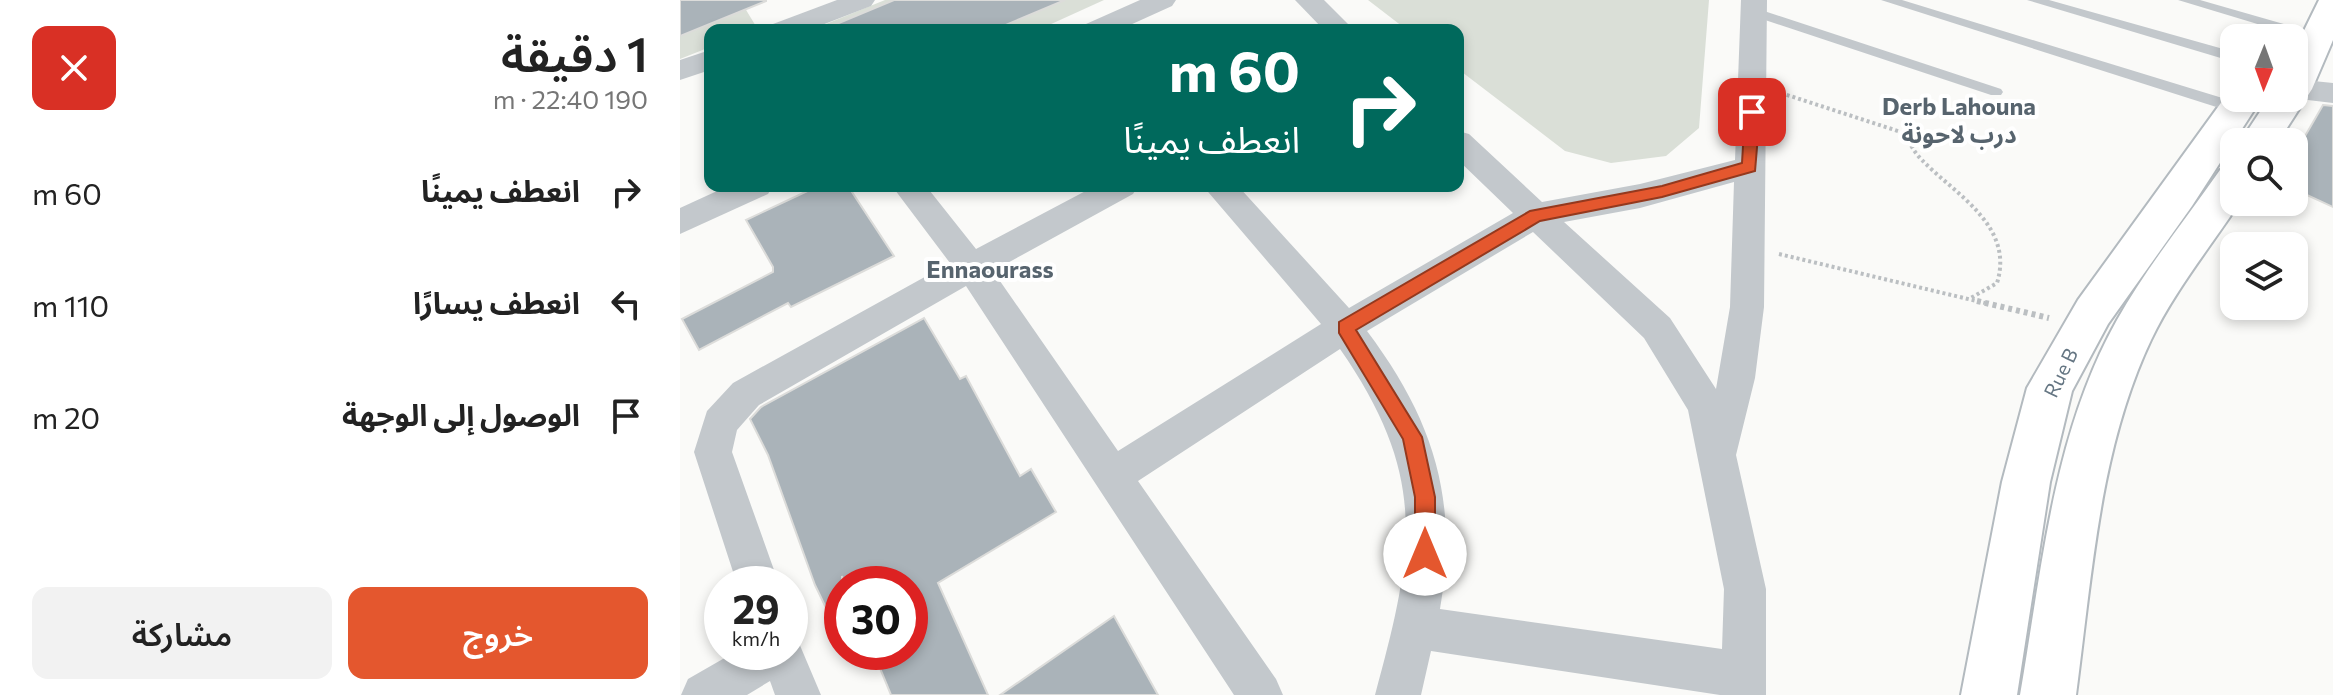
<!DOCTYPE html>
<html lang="ar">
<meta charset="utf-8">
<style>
body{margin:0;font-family:Commissioner,"Noto Sans Arabic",sans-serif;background:#f2f2f2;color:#222;direction:rtl;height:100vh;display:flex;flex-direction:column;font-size:30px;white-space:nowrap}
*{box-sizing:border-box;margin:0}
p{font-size:26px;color:#767676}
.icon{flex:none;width:44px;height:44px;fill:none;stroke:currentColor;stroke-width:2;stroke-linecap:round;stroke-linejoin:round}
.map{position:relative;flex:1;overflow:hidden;direction:ltr}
.panel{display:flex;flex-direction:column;background:#fff;width:680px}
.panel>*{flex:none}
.top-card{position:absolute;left:24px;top:24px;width:760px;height:168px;border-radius:16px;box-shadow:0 4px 12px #0003;direction:rtl;background:#00695c;color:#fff;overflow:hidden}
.needle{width:52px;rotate:181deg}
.fabs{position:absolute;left:1540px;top:24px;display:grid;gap:16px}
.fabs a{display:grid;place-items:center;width:88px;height:88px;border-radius:16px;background:#fff;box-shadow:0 4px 12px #0003;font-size:40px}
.speed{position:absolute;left:24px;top:566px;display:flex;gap:16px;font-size:40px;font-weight:700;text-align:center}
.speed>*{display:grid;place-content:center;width:104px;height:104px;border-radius:50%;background:#fff;box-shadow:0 4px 12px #0003;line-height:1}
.speed small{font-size:20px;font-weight:400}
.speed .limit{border:12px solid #d22;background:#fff;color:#111}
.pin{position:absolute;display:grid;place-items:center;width:68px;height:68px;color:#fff;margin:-34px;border-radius:16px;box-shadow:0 4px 12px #0006}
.me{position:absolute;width:88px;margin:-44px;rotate:0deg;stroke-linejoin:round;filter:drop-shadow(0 0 6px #0008)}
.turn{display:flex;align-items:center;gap:28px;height:168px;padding:0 32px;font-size:36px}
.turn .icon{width:104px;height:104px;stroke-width:2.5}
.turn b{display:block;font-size:56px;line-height:68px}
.round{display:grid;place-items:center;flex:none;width:84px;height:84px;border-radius:16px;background:#f2f2f2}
.summary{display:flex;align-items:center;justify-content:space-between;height:136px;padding:0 32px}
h1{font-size:48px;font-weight:600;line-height:60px}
.primary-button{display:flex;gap:16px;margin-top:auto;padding:16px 32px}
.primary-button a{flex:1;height:92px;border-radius:16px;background:#e4572e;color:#fff;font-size:32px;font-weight:600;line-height:92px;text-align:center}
.primary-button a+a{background:#f2f2f2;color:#222}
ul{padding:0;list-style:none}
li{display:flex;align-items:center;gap:24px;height:112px;padding:0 32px}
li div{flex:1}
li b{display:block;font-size:30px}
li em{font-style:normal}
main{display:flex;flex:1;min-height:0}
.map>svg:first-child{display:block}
.green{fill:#dadfd7}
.building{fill:#aab3b9;stroke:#dcdcda;stroke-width:2}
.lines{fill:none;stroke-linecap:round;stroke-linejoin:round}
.secondary-casing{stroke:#b3babf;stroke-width:4}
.path-far1{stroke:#bbbfc2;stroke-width:4;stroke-dasharray:3 3;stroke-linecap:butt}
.path{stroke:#bbbfc2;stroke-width:6;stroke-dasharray:4 4;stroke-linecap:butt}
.lane{fill:#c3c8cc;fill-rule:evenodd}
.street{fill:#c3c8cc;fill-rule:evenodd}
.secondary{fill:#fff;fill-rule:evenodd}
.route{fill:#e4572e;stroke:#94391e;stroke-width:2}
.labels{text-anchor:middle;stroke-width:8;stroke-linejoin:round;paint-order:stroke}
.street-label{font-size:20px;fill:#657683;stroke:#fff}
.quarter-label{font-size:24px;font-weight:bold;fill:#57646e;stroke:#fff}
</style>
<main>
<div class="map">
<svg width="1653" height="695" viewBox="0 0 1653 695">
<rect width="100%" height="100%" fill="#fafaf8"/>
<g class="green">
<path d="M0 0H60L77 28 30 30V47L0 59Z"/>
<path d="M205 0H424L358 30H151L146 24Z"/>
<path d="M688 0H1029L1019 128 986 156 931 163 885 151 778 69V30H727Z"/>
</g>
<g class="building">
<path d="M0 0H86V1L0 36Z"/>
<path d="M214 0H385L314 30H142Z"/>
<path d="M1643 105 1653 106V207L1614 189V155Z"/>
<path d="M138 186H168L214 256 111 307 108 303 19 350 2 319 93 272V267L66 220Z"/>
<path d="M244 318 280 379 286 376 340 476 351 469 376 512 258 583 308 695H211L197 661 212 652H230V584H165L162 576V641L135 585 88 455 70 419 81 407Z"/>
<path d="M434 616 478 695H320Z"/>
</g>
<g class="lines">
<defs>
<g id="secondary">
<path d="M1639 0H1653V40L1632 89 1598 142H1560L1589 98H1614V51Z"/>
<path d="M1551 89 1554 98H1582L1512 206 1428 324 1392 391 1370 482 1337 695H1281L1322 482 1347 388 1398 300Z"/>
<path d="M1554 166V202H1560C1531 246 1493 293 1471 340 1419 450 1412 576 1396 695H1340C1362 569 1373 434 1437 320 1466 268 1506 219 1540 170Z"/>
</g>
</defs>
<use href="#secondary" class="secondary-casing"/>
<g class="path-far1">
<path d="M1101 93 1224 133C1229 142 1234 152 1241 159 1274 194 1335 225 1317 283L1289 299"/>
<path d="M1099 254 1305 303"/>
</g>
<path class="path" d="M1297 301 1369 318"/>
<g class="lane">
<path d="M1201 0H1222L1562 104 1564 108 1557 113 1552 112Z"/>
<path d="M1347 0H1369L1554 52V62Z"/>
<path d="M1498 0H1520L1642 35 1644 38 1637 42Z"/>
<path d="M1075 8 1321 89 1323 92 1321 95H1311L1070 15V9Z"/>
</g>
<g class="street">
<path d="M157 0H195L191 6 129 30H89L93 24Z"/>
<path d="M460 0H496L492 6 439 30H402L406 24Z"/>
<path d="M615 0H644L674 30H644Z"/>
<path d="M1061 0H1087L1084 307 1075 378 1056 455 1086 589V695H1040L751 651 741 695H695C734 552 749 477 660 349L458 481 596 679 603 695H554L286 286 79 405 57 430 52 452 99 584H57L14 452 27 411 53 383 270 263 212 186H246L296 249 415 186H458L453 194 313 271 438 451 641 324 523 186H558L669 308 833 213 778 160V131L789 134 862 202 960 184 1055 160ZM1054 182 1050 307 1036 389 990 318 884 222 960 208ZM853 232 964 338 1008 410 1044 589 1042 649 760 609C779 499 753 419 687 331Z"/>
<path d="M30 50V70L0 80V60Z"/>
<path d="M1614 79 1653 83V103L1611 98Z"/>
<path d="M48 186H93L88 194 0 234V208Z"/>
<path d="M110 634 116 636 141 695H95L90 681 67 695H1L8 679 55 652H110Z"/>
</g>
<use href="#secondary" class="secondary"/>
</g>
<path class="route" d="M1072 107 1080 112 1075 171 982 197 860 221 676 330 742 437 755 497V554L752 561 745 564 738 561 735 554V497L723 439 659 333V322L850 211 982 186 1062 163 1065 112Z"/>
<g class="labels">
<g class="street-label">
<text transform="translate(1381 373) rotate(-64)" y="7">Rue B</text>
</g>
<g class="quarter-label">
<text x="1279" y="115">Derb Lahouna<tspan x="1279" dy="28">درب لاحونة</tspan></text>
<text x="310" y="278">Ennaourass</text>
</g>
</g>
</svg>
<div class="fabs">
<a><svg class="needle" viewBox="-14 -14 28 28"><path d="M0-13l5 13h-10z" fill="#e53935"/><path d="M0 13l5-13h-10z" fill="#767676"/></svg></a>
<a><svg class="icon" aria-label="search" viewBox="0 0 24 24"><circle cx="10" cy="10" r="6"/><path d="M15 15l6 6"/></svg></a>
<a><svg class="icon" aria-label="layers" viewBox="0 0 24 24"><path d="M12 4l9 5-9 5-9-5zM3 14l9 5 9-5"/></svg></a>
</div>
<div class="speed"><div>29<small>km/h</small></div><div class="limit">30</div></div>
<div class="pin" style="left:1072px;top:112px;background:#d93025"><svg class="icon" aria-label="arrive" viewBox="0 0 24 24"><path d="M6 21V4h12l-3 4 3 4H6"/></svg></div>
<svg class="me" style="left:745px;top:554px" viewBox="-20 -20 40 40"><circle r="19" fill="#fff"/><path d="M0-13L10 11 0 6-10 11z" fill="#e4572e"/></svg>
<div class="top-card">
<div class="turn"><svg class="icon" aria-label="right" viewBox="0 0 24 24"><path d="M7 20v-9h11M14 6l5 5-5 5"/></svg><div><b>60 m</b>انعطف يمينًا</div></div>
</div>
</div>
<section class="panel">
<div class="summary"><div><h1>1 دقيقة</h1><p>190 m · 22:40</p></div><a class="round" style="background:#d93025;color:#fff"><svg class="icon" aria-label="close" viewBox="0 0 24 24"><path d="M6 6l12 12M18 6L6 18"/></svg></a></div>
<ul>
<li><svg class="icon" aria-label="right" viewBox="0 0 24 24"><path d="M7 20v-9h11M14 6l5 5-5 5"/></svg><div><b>انعطف يمينًا</b></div><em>60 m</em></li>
<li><svg class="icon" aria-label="left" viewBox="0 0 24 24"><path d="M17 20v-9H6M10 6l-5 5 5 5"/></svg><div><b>انعطف يسارًا</b></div><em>110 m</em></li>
<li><svg class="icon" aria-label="arrive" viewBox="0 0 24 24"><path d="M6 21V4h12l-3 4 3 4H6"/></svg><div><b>الوصول إلى الوجهة</b></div><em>20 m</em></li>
</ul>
<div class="primary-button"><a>خروج</a><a>مشاركة</a></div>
</section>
</main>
